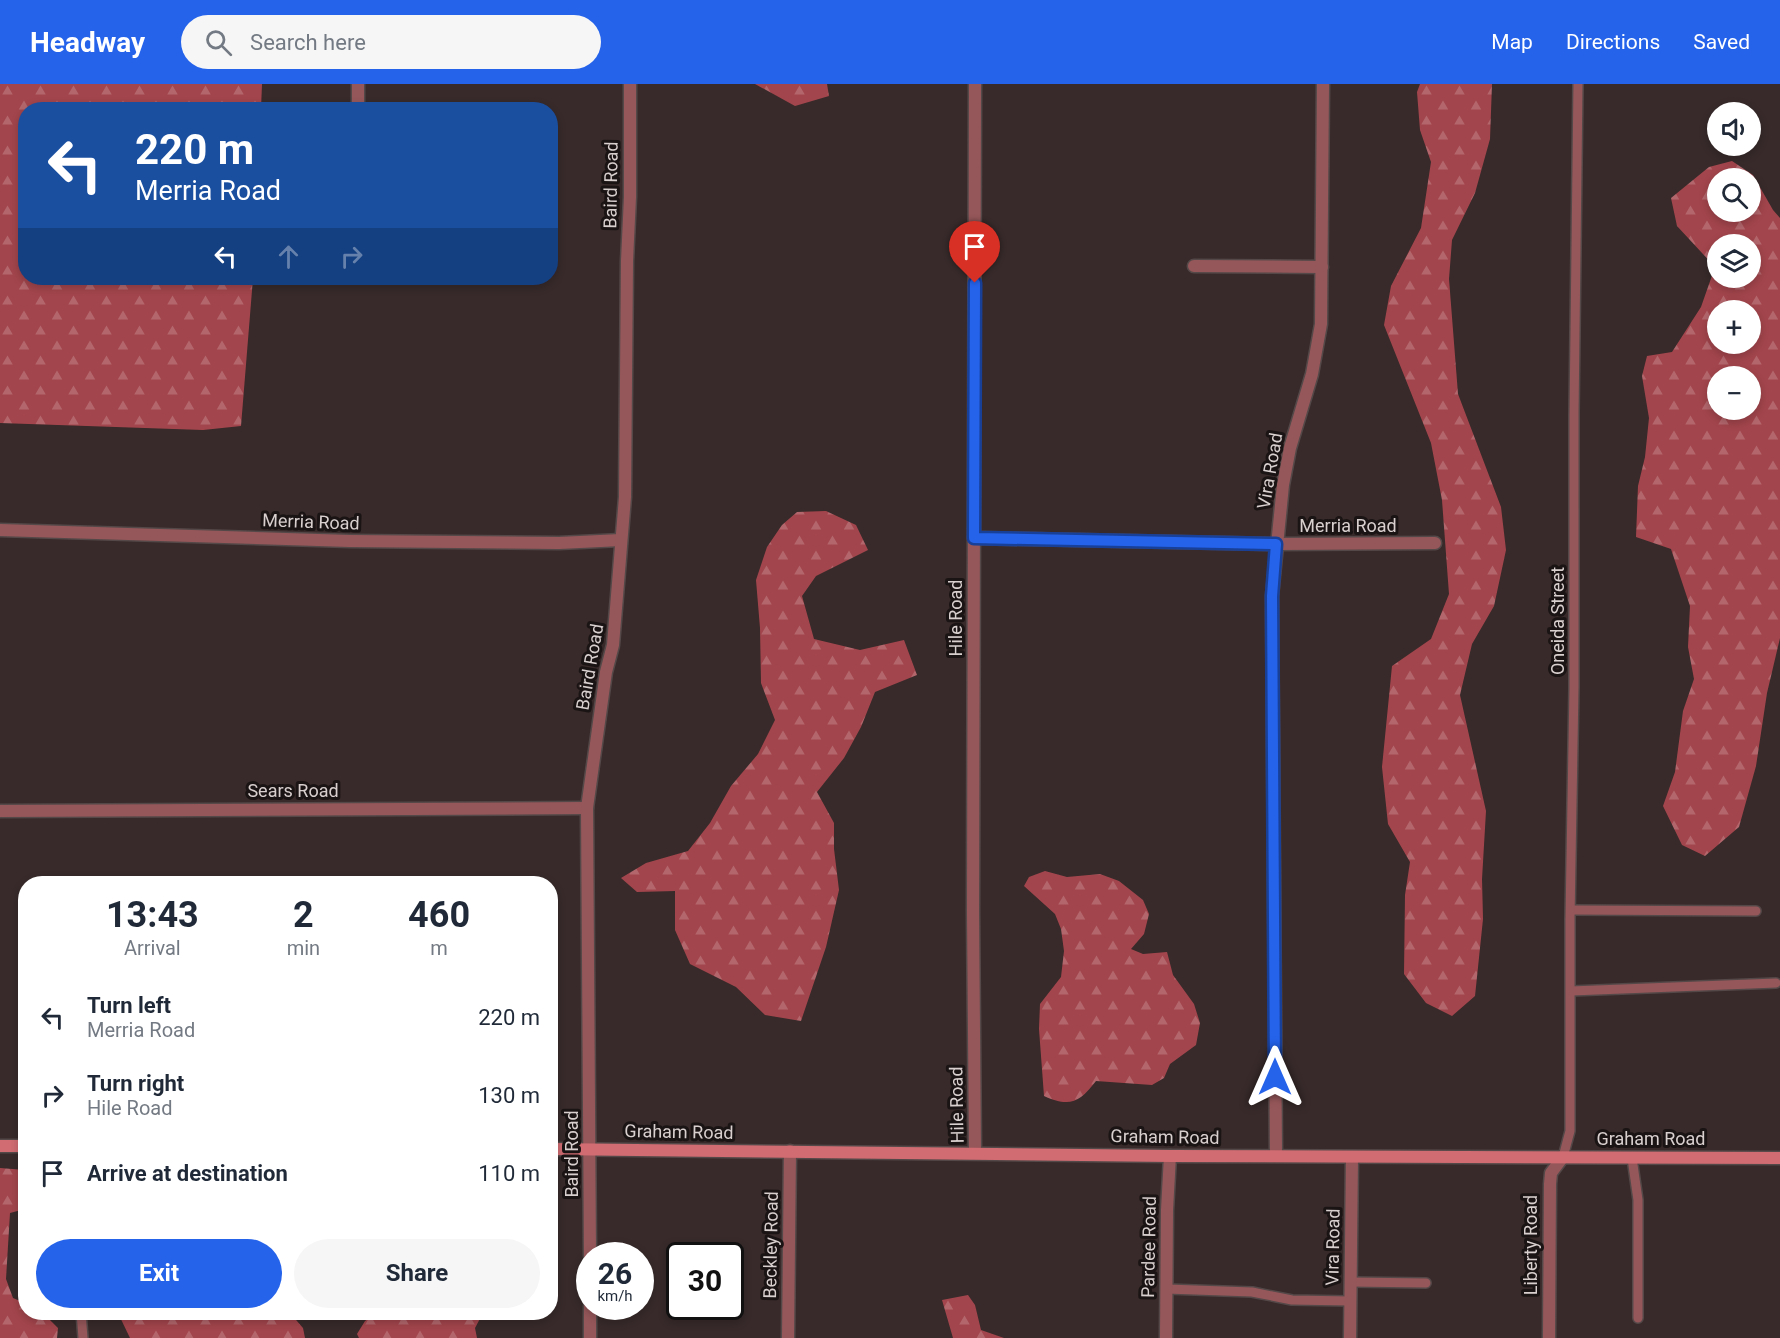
<!DOCTYPE html>
<meta charset="utf-8">
<style>
body{margin:0;font-family:Roboto,sans-serif;background:#f6f6f7;color:#1f2937;height:100vh;display:flex;flex-direction:column;font-size:22px;white-space:nowrap}
*{box-sizing:border-box;margin:0}
p{font-size:20px;color:#747a83}
.icon{flex:none;width:33px;height:33px;fill:none;stroke:currentColor;stroke-width:2;stroke-linecap:round;stroke-linejoin:round}
.map{position:relative;flex:1;overflow:hidden}
.drawer{position:absolute;left:18px;top:792px;width:540px;height:444px;display:flex;flex-direction:column;background:#fff;border-radius:24px;box-shadow:0 3px 9px #0003}
.drawer>*{flex:none}
.banner{position:absolute;left:18px;top:18px;width:540px;height:183px;border-radius:24px;box-shadow:0 3px 9px #0003;background:#1a4fa0;color:#fff;overflow:hidden}
.tools{position:absolute;left:1707px;top:18px;display:grid;gap:12px}
.tools a{display:grid;place-items:center;width:54px;height:54px;border-radius:50%;background:#fff;box-shadow:0 3px 9px #0003;font-size:30px}
.speed{position:absolute;left:576px;top:1158px;display:flex;gap:12px;font-size:30px;font-weight:700;text-align:center}
.speed>*{display:grid;place-content:center;width:78px;height:78px;border-radius:50%;background:#fff;box-shadow:0 3px 9px #0003;line-height:1}
.speed small{font-size:15px;font-weight:400}
.speed .limit{border:3px solid #111;border-radius:9px;background:#fff;color:#111}
.pin{position:absolute;display:grid;place-items:center;width:51px;height:51px;color:#fff;margin:-62px -26px;border-radius:50% 50% 50% 0;rotate:-45deg;box-shadow:0 0 6px #0007}
.pin .icon{rotate:45deg}
.me{position:absolute;width:66px;margin:-33px;rotate:0deg;stroke-linejoin:round;filter:drop-shadow(0 0 4px #0008)}
.turn{display:flex;align-items:center;gap:21px;height:126px;padding:0 18px;font-size:27px}
.turn .icon{width:78px;height:78px;stroke-width:2.5}
.turn b{display:block;font-size:42px;line-height:51px}
.lanes{display:flex;align-items:center;height:57px;padding:0 18px;background:#0003;justify-content:center;gap:30px;direction:ltr}
.lanes .off{opacity:.35}
.eta{display:flex;justify-content:space-evenly;align-items:center;height:102px;text-align:center}
.eta b{font-size:36px;font-weight:700;line-height:42px}
.action{display:flex;gap:12px;margin-top:auto;padding:12px 18px}
.action a{flex:1;height:69px;border-radius:36px;background:#2563eb;color:#fff;font-size:24px;font-weight:700;line-height:69px;text-align:center}
.action a+a{background:#f6f6f7;color:#1f2937}
ul{padding:0;list-style:none}
li{display:flex;align-items:center;gap:18px;height:78px;padding:0 18px}
li div{flex:1}
li b{display:block;font-size:22px}
li em{font-style:normal}
header{display:flex;align-items:center;gap:36px;box-sizing:border-box;height:84px;padding:0 30px;background:#2563eb;color:#fff}
header strong{font-size:28px}
nav{display:flex;gap:33px;margin-inline-start:auto;font-size:21px}
.search{width:420px;height:54px;background:#f6f6f7;display:flex;align-items:center;gap:15px;box-sizing:border-box;padding:0 21px;border-radius:33px;color:#747a83;font-size:22px}
.map>svg:first-child{display:block}
.forest{fill:url(#forest-firs);fill-rule:evenodd}
.lines{fill:none;stroke-linecap:round;stroke-linejoin:round}
.lane-casing{stroke:#554848;stroke-width:12}
.street-casing{stroke:#554848;stroke-width:15}
.secondary-casing{stroke:#554848;stroke-width:15}
.lane{stroke:#96575a;stroke-width:9}
.street{stroke:#96575a;stroke-width:12}
.secondary{stroke:#d06c72;stroke-width:12}
.route-casing{stroke:#184099;stroke-width:15}
.route{stroke:#2563eb;stroke-width:10}
.labels{text-anchor:middle;stroke-width:6;stroke-linejoin:round;paint-order:stroke}
.street-label{font-size:18px;fill:#d8cfcf;stroke:#1b1414}
</style>
<header>
<strong>Headway</strong>
<div class="search"><svg class="icon" aria-label="search" viewBox="0 0 24 24"><circle cx="10" cy="10" r="6"/><path d="M15 15l6 6"/></svg>Search here</div>
<nav><a>Map</a><a>Directions</a><a>Saved</a></nav>
</header>
<div class="map">
<svg width="1780" height="1254" viewBox="0 0 1780 1254">
<defs>
<pattern id="forest-firs" width="22" height="20" patternUnits="userSpaceOnUse" patternTransform="scale(1.5)"><rect width="22" height="20" fill="#a3454c"/><path d="M5 1l3.5 6h-7zM16 11l3.5 6h-7z" fill="#b3676d"/></pattern>
</defs>
<rect width="100%" height="100%" fill="#382a2a"/>
<g class="forest">
<path d="M0 0H262L261 25 26 26V194H253L241 342 203 346 0 339Z"/>
<path d="M755 0H827L829 12 795 22Z"/>
<path d="M1420 0H1492L1490 55 1475 109 1452 156 1449 195 1458 310 1501 423 1506 466 1494 522 1472 560 1460 611 1486 727 1482 795 1483 835 1475 912 1452 932 1426 919 1404 890 1405 811 1410 778 1388 740 1382 683 1392 582 1431 555 1449 510 1442 416 1431 359 1384 241 1391 202 1421 144 1431 78 1420 46 1417 8Z"/>
<path d="M1732 77 1753 91 1773 126 1780 134V554L1767 609 1756 682 1739 743 1705 772 1682 761 1663 722 1675 688 1683 627 1694 595 1688 563 1690 522 1671 465 1636 453 1638 402 1645 373 1649 334 1642 292 1647 272 1672 268 1701 223 1715 183 1677 142 1671 114 1709 83ZM1718 94H1750V128H1718ZM1718 160H1750V194H1718ZM1750 226V260H1718V226ZM1750 292V326H1718V292Z"/>
<path d="M826 427 856 441 868 466 816 492 802 512 814 555 860 566 904 556 917 591 875 608 861 643 844 674 817 708 834 739V765L839 806 826 863 801 937 765 931 736 903 690 880 675 846V807L637 808 621 794 646 779 688 767 710 739 731 702 758 670 775 636 761 599 760 544 756 496 767 463 782 441 797 428Z"/>
<path d="M1045 787 1067 793 1100 790 1119 797 1143 816 1149 830 1144 850 1131 865 1143 870 1167 868 1173 891 1194 920 1200 939 1196 961 1170 980 1164 994 1152 1001 1096 997C1080 1018 1070 1024 1044 1012L1039 945 1040 920 1061 893 1064 867 1061 845 1055 830 1024 802 1029 793Z"/>
<path d="M0 1084 25 1086V1125L10 1129 6 1195 13 1214 25 1219 26 1228 43 1229 58 1244 57 1254H0Z"/>
<path d="M968 1211 975 1221 981 1246 1004 1254H953L942 1216Z"/>
<path d="M377 1228H483V1229L475 1244 477 1254H359L357 1250 365 1237Z"/>
<path d="M118 1229H290L303 1244 305 1254H130Z"/>
</g>
<g class="lines">
<defs>
<g id="lane">
<path d="M1571 826 1756 827"/>
<path d="M1571 907 1776 899"/>
<path d="M1563 1073 1570 1047V834L1574 603V330L1578 0"/>
<path d="M1632 1074 1638 1116V1234"/>
<path d="M1351 1198 1426 1199"/>
<path d="M1167 1205 1252 1208 1292 1216 1350 1217"/>
<path d="M81 1228 83 1254"/>
</g>
<g id="street">
<path d="M975 0 973 827 975 1069"/>
<path d="M358 26V0"/>
<path d="M1194 182 1322 183"/>
<path d="M0 446 350 457 559 459 621 456"/>
<path d="M974 454 1276 460 1435 459"/>
<path d="M0 727 587 724"/>
<path d="M1276 1071 1272 512 1283 401 1290 364 1312 290 1321 240 1323 0"/>
<path d="M590 1172 587 724 606 588 613 561 625 413 627 177 630 113V0"/>
<path d="M590 1222V1254"/>
<path d="M788 1254 790 1067"/>
<path d="M1166 1254 1167 1126 1170 1072"/>
<path d="M1350 1254 1352 1073"/>
<path d="M1549 1254 1550 1100 1551 1089 1563 1073"/>
</g>
<g id="secondary">
<path d="M0 1062H26"/>
<path d="M550 1065 1170 1072 1780 1074"/>
</g>
</defs>
<use href="#lane" class="lane-casing"/>
<use href="#street" class="street-casing"/>
<use href="#secondary" class="secondary-casing"/>
<use href="#lane" class="lane"/>
<use href="#street" class="street"/>
<use href="#secondary" class="secondary"/>
</g>
<g class="lines">
<defs>
<path id="route" d="M975 199 974 454 1276 460 1272 512 1275 993"/>
</defs>
<use href="#route" class="route-casing"/>
<use href="#route" class="route"/>
</g>
<g class="labels">
<g class="street-label">
<text transform="translate(611 101) rotate(-89)" y="6">Baird Road</text>
<text transform="translate(1270 387) rotate(-80)" y="6">Vira Road</text>
<text transform="translate(311 438) rotate(2)" y="6">Merria Road</text>
<text x="1348" y="448">Merria Road</text>
<text transform="translate(956 534) rotate(-90)" y="6">Hile Road</text>
<text transform="translate(1558 537) rotate(-90)" y="6">Oneida Street</text>
<text transform="translate(590 583) rotate(-80)" y="6">Baird Road</text>
<text x="293" y="713">Sears Road</text>
<text transform="translate(957 1021) rotate(-91)" y="6">Hile Road</text>
<text transform="translate(679 1048) rotate(1)" y="6">Graham Road</text>
<text transform="translate(1165 1053) rotate(1)" y="6">Graham Road</text>
<text x="1651" y="1061">Graham Road</text>
<text transform="translate(572 1070) rotate(-90)" y="6">Baird Road</text>
<text transform="translate(771 1161) rotate(-89)" y="6">Beckley Road</text>
<text transform="translate(1531 1161) rotate(-90)" y="6">Liberty Road</text>
<text transform="translate(1149 1163) rotate(-89)" y="6">Pardee Road</text>
<text transform="translate(1333 1163) rotate(-89)" y="6">Vira Road</text>
</g>
</g>
</svg>
<div class="tools">
<a><svg class="icon" aria-label="sound" viewBox="0 0 24 24"><path d="M4 9h4l5-4v14l-5-4H4zM17 9q2 3 0 6"/></svg></a>
<a><svg class="icon" aria-label="search" viewBox="0 0 24 24"><circle cx="10" cy="10" r="6"/><path d="M15 15l6 6"/></svg></a>
<a><svg class="icon" aria-label="layers" viewBox="0 0 24 24"><path d="M12 4l9 5-9 5-9-5zM3 14l9 5 9-5"/></svg></a>
<a>+</a>
<a>−</a>
</div>
<div class="speed"><div>26<small>km/h</small></div><div class="limit">30</div></div>
<div class="pin" style="left:975px;top:199px;background:#d93025"><svg class="icon" aria-label="arrive" viewBox="0 0 24 24"><path d="M6 21V4h12l-3 4 3 4H6"/></svg></div>
<svg class="me" style="left:1275px;top:993px" viewBox="-20 -20 40 40"><path d="M0-17L14 15 0 8-14 15z" fill="#2563eb" stroke="#fff" stroke-width="4"/></svg>
<div class="banner">
<div class="turn"><svg class="icon" aria-label="left" viewBox="0 0 24 24"><path d="M17 20v-9H6M10 6l-5 5 5 5"/></svg><div><b>220 m</b>Merria Road</div></div>
<div class="lanes"><svg class="icon" aria-label="left" viewBox="0 0 24 24"><path d="M17 20v-9H6M10 6l-5 5 5 5"/></svg><svg class="icon off" aria-label="ahead" viewBox="0 0 24 24"><path d="M12 20V5M6 11l6-6 6 6"/></svg><svg class="icon off" aria-label="right" viewBox="0 0 24 24"><path d="M7 20v-9h11M14 6l5 5-5 5"/></svg></div>
</div>
<section class="drawer">
<div class="eta">
<div><b>13:43</b><p>Arrival</p></div>
<div><b>2</b><p>min</p></div>
<div><b>460</b><p>m</p></div>
</div>
<ul>
<li><svg class="icon" aria-label="left" viewBox="0 0 24 24"><path d="M17 20v-9H6M10 6l-5 5 5 5"/></svg><div><b>Turn left</b><p>Merria Road</p></div><em>220 m</em></li>
<li><svg class="icon" aria-label="right" viewBox="0 0 24 24"><path d="M7 20v-9h11M14 6l5 5-5 5"/></svg><div><b>Turn right</b><p>Hile Road</p></div><em>130 m</em></li>
<li><svg class="icon" aria-label="arrive" viewBox="0 0 24 24"><path d="M6 21V4h12l-3 4 3 4H6"/></svg><div><b>Arrive at destination</b></div><em>110 m</em></li>
</ul>
<div class="action"><a>Exit</a><a>Share</a></div>
</section>
</div>
